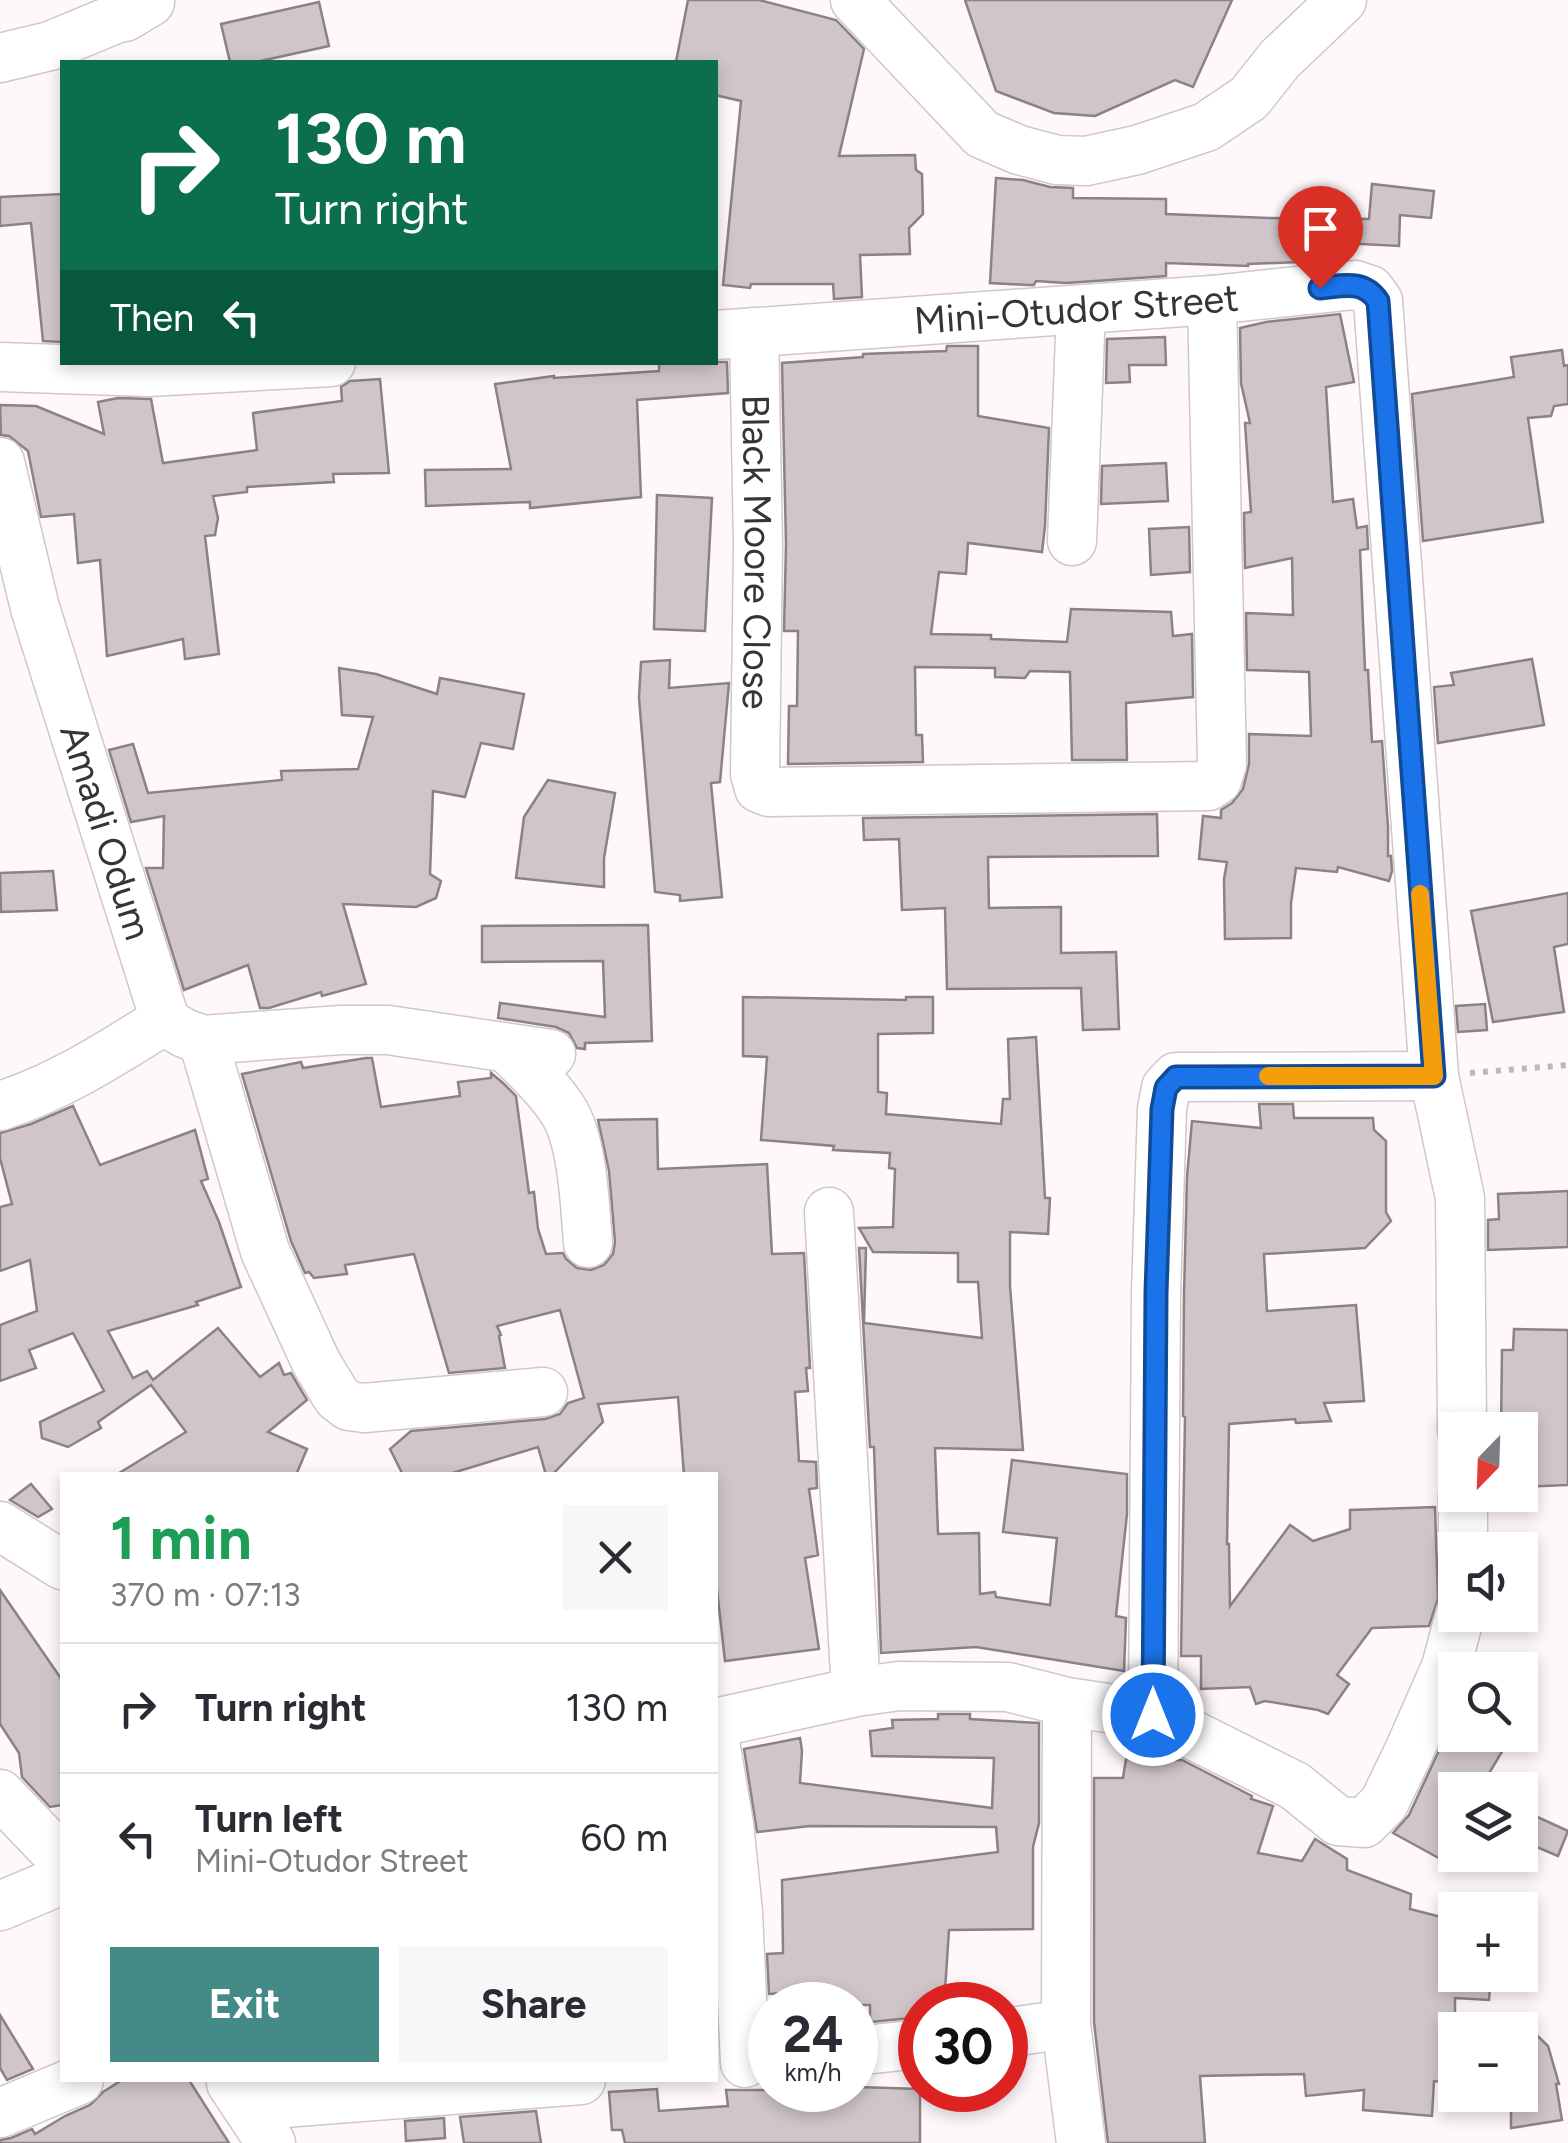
<!DOCTYPE html>
<meta charset="utf-8">
<style>
body{margin:0;font-family:Figtree,sans-serif;background:#f7f7f7;color:#2b2b33;height:100vh;display:flex;flex-direction:column;font-size:38px;white-space:nowrap}
*{box-sizing:border-box;margin:0}
p{font-size:32px;color:#7c7c81}
.icon{flex:none;width:55px;height:55px;fill:none;stroke:currentColor;stroke-width:2;stroke-linecap:round;stroke-linejoin:round}
.map{position:relative;flex:1;overflow:hidden}
.drawer{position:absolute;left:60px;top:1472px;width:658px;height:610px;display:flex;flex-direction:column;background:#fff;border-radius:0px;box-shadow:0 5px 15px #0003}
.drawer>*{flex:none}
.banner{position:absolute;left:60px;top:60px;width:658px;height:305px;border-radius:0px;box-shadow:0 5px 15px #0003;background:#0b6e4f;color:#fff;overflow:hidden}
.needle{width:65px;rotate:203deg}
.controls{position:absolute;left:1438px;top:1412px;display:grid;gap:20px}
.controls a{display:grid;place-items:center;width:100px;height:100px;border-radius:0px;background:#fff;box-shadow:0 5px 15px #0003;font-size:50px}
.speed{position:absolute;left:748px;top:1982px;display:flex;gap:20px;font-size:50px;font-weight:700;text-align:center}
.speed>*{display:grid;place-content:center;width:130px;height:130px;border-radius:50%;background:#fff;box-shadow:0 5px 15px #0003;line-height:1}
.speed small{font-size:25px;font-weight:400}
.speed .limit{border:15px solid #d22;background:#fff;color:#111}
.pin{position:absolute;display:grid;place-items:center;width:85px;height:85px;color:#fff;margin:-102px -42px;border-radius:50% 50% 50% 0;rotate:-45deg;box-shadow:0 0 10px #0007}
.pin .icon{rotate:45deg}
.me{position:absolute;width:110px;margin:-55px;rotate:0deg;stroke-linejoin:round;filter:drop-shadow(0 0 8px #0008)}
.turn{display:flex;align-items:center;gap:35px;height:210px;padding:0 50px;font-size:45px}
.turn .icon{width:130px;height:130px;stroke-width:2.5}
.turn b{display:block;font-size:70px;line-height:85px}
.then{display:flex;align-items:center;height:95px;padding:0 50px;background:#0003;gap:20px;font-size:38px}
.round{display:grid;place-items:center;flex:none;width:105px;height:105px;border-radius:0px;background:#f7f7f7}
.head{display:flex;align-items:center;justify-content:space-between;height:170px;padding:0 50px}
h1{font-size:60px;font-weight:700;line-height:75px;color:#1e9e55}
.action{display:flex;gap:20px;margin-top:auto;padding:20px 50px}
.action a{flex:1;height:115px;border-radius:0px;background:#448b87;color:#fff;font-size:40px;font-weight:700;line-height:115px;text-align:center}
.action a+a{background:#f7f7f7;color:#2b2b33}
ul{padding:0;list-style:none}
li{display:flex;align-items:center;gap:30px;height:130px;padding:0 50px;border-top:2px solid #e1e1e2}
li div{flex:1}
li b{display:block;font-size:38px}
li em{font-style:normal}
.map>svg:first-child{display:block}
.building{fill:#d0c6ca;stroke:#8c8286;stroke-width:2.5}
.lines{fill:none;stroke-linecap:round;stroke-linejoin:round}
.minor-casing{stroke:#d1c7cb;stroke-width:51}
.path{stroke:#beb8ba;stroke-width:6;stroke-dasharray:5 8;stroke-linecap:butt}
.minor{stroke:#fff;stroke-width:48}
.route-casing{stroke:#114b97;stroke-width:25}
.route{stroke:#1a73e8;stroke-width:18}
.slow{stroke:#f59e0b;stroke-width:18}
.labels{text-anchor:middle;stroke-width:8;stroke-linejoin:round;paint-order:stroke}
.street-label{font-size:38px;fill:#383436;stroke:#fff}
</style>
<div class="map">
<svg width="1568" height="2143" viewBox="0 0 1568 2143">
<rect width="100%" height="100%" fill="#fef8fa"/>
<g class="building">
<path d="M688 0H759L836 20 864 49 839 156 915 155 916 170 922 174 923 214 909 228 910 254 860 255 862 297 834 299 833 284H751L750 288 723 285 741 101 715 95V62H676Z"/>
<path d="M965 0H1232L1193 87 1175 80 1095 116 1054 113 996 91Z"/>
<path d="M319 2 329 46 256 62H230L221 24Z"/>
<path d="M996 178 1023 180 1050 187 1073 188V198L1166 199V214L1269 218 1369 219 1372 184 1434 191 1431 218 1400 215 1399 246 1323 242 1324 261 1248 264V266L1166 263V276L1066 283 1036 281 1034 285H1028L990 283Z"/>
<path d="M62 194V342L43 341 31 223 0 226V197Z"/>
<path d="M1340 314 1354 382 1326 387 1333 502 1353 499 1357 528 1367 526 1368 549 1360 550 1365 670H1368L1372 742 1382 741 1388 827V856H1391L1392 871 1389 881 1338 867 1337 872 1296 868 1291 903V938L1225 939 1224 879 1227 862 1199 859 1203 816 1221 818V810L1232 803 1243 789 1249 764V734L1311 736 1309 672 1247 670 1246 613 1293 615 1292 558 1245 568 1244 513 1251 512 1245 423H1250L1241 383 1240 328 1266 322Z"/>
<path d="M1165 337 1166 365H1129L1130 382 1106 383 1107 339Z"/>
<path d="M947 346H978V416L1049 428 1045 526 1042 552 968 543 966 574 939 572 931 634 991 635V639L1067 642 1071 609 1171 612 1173 636 1192 634 1193 697 1126 703 1127 760H1072L1070 672 1030 671 1025 678 995 677V668L915 667 916 735H922L923 762 788 764 789 706H797L798 631H784L786 544 782 363 863 357V354L946 351Z"/>
<path d="M1562 350 1564 366 1568 365V404L1554 406 1551 416 1528 418 1543 522 1423 541 1412 394 1514 377 1511 357Z"/>
<path d="M659 362H727L728 393 637 400 641 497 530 508V502L426 506 425 470 511 469 495 384 554 376V378L659 371Z"/>
<path d="M380 379 389 473 333 474 334 482 247 487V492L213 496 218 518 215 535 205 536 219 654 185 659 183 639 107 656 100 560 78 563 74 514 41 517 28 451 9 436 1 435 0 405 36 406 104 434 98 402 118 398 151 399 163 463 257 450 253 413 342 401 341 387 350 381Z"/>
<path d="M1166 463 1168 501 1101 504 1102 466Z"/>
<path d="M657 495 712 498 705 631 654 629Z"/>
<path d="M1189 527 1190 572 1151 575 1149 529Z"/>
<path d="M1532 659 1544 725 1438 743 1434 687 1454 685 1451 673Z"/>
<path d="M670 660 669 688 729 683 720 782 711 783 722 897 680 901V895L655 892 639 698 641 662Z"/>
<path d="M339 668 376 674 437 694 440 678 524 694 513 749 481 743 465 797 433 791 430 874 441 881 436 898 416 907 343 904 366 984 322 996 321 992 269 1008H260L248 965 184 990 146 868H163L164 816 131 822 109 750 133 744 148 793 282 780 281 771 358 769 373 717 342 715Z"/>
<path d="M548 780 615 793 604 858V887L516 878 524 817Z"/>
<path d="M1157 814 1158 856 988 857 989 908 1061 907V953L1116 952 1119 1029 1083 1030 1081 988 947 989 945 908 902 910 899 839 864 840 863 818Z"/>
<path d="M53 871 57 910 1 912 0 873Z"/>
<path d="M1568 893V944L1554 947 1564 1012 1493 1022 1471 911Z"/>
<path d="M648 925 652 1041 585 1043V1049L577 1048 569 1033 556 1027 498 1018 500 1003 605 1017 603 961 482 962V926Z"/>
<path d="M743 997 906 1000V997H933V1033L878 1034V1092L887 1093 886 1114 1001 1124 1003 1099H1010L1008 1039 1036 1037 1045 1198H1050L1048 1234 1010 1232V1286L1023 1450 935 1448 938 1534 979 1533 980 1594 995 1592 996 1597 1050 1605 1057 1538 1003 1532 1012 1460 1127 1474V1514L1116 1616 1126 1618 1124 1671 976 1647 881 1653 874 1447H870L859 1248H866L864 1323 982 1338 978 1282H958V1253L873 1252 859 1228 893 1227 895 1169 889 1168 890 1153 833 1150 834 1146 761 1140 767 1057 743 1056Z"/>
<path d="M1485 1004 1487 1030 1458 1032 1456 1006Z"/>
<path d="M366 1058H372L381 1107 460 1096 458 1082 491 1078V1073L503 1083 516 1096 529 1193 534 1192 538 1229 546 1254 563 1253 566 1259 577 1268 591 1270 604 1265 613 1254 615 1242 609 1171 598 1120 657 1119 658 1169 767 1164 772 1254 804 1253 810 1368H806L808 1391 795 1392 799 1461 816 1462 817 1488 809 1489 818 1555 805 1558 819 1649 725 1661 715 1572V1475H684L678 1397 598 1404 603 1422 552 1475H546L538 1447 446 1475H403L390 1449 411 1431 545 1419 560 1414 568 1403 584 1398 560 1310 497 1326 501 1335 499 1336 505 1368 449 1373 414 1254 345 1265 347 1274 314 1278 309 1272 305 1273 291 1241 242 1074 301 1062 303 1068Z"/>
<path d="M1259 1104H1293L1294 1118H1373L1374 1130 1386 1141V1212L1391 1221 1365 1248 1264 1254 1267 1311 1356 1305 1364 1401 1324 1403 1331 1421 1296 1423 1295 1419 1229 1424 1227 1544H1229L1230 1606 1290 1525 1313 1541 1350 1529V1510L1435 1507 1438 1599 1429 1626 1372 1628 1337 1675 1349 1684 1328 1714 1318 1710 1265 1701 1256 1704 1250 1687 1201 1689V1656H1181L1185 1417 1183 1416 1184 1294 1187 1177 1192 1121 1261 1128Z"/>
<path d="M73 1106 100 1165 195 1130 208 1179 201 1181 219 1222 241 1287 196 1302 198 1305 108 1331 133 1378 147 1371 153 1380 218 1328 260 1377 279 1363 284 1375 291 1373 307 1400 268 1432 307 1449 296 1475H116L186 1432 151 1385 98 1422 101 1428 68 1447 42 1438 40 1422 104 1391 73 1333 29 1350 36 1368 0 1381V1325L37 1311 30 1260 0 1271V1207L12 1204 0 1158V1133L31 1124Z"/>
<path d="M1568 1191V1247L1488 1250V1220L1499 1219 1498 1194Z"/>
<path d="M1514 1329 1568 1330V1485L1520 1487V1430H1501L1502 1350H1513Z"/>
<path d="M31 1484 52 1509 38 1517 10 1500Z"/>
<path d="M0 1590 62 1680V1805L50 1807 22 1777 19 1753 0 1724Z"/>
<path d="M938 1714H970V1719L1039 1723V1823L1033 1847V1929L949 1930 944 2005H920V2017L870 2022V2005H810L809 1991 769 1994 767 1954 783 1953 782 1880 998 1852 996 1827 810 1826 757 1832 744 1749 800 1738 802 1751 800 1783 992 1808 994 1758 872 1756 870 1731 893 1728 892 1720 938 1719Z"/>
<path d="M1449 1729 1455 1732V1735H1512L1479 1790H1455V1867L1393 1833 1409 1815Z"/>
<path d="M1126 1759 1182 1760 1252 1796 1251 1799 1273 1806 1258 1853 1302 1861 1315 1839 1347 1859V1870L1411 1894 1410 1909 1441 1917 1440 1932 1455 1933V1975H1491L1489 2000 1455 1998V2083L1434 2081 1432 2116 1363 2110 1364 2090 1306 2096 1304 2074 1200 2076 1205 2143H1108L1094 2022V1778H1123Z"/>
<path d="M1520 1809 1568 1831 1558 1856 1520 1840Z"/>
<path d="M0 2015 33 2069 7 2080 0 2068Z"/>
<path d="M1517 2016 1548 2046 1559 2084H1556L1562 2120 1511 2128V2095H1520V2080L1529 2081Z"/>
<path d="M122 2080H189L229 2143H0V2140L11 2138 32 2129 35 2134 65 2116 90 2105 103 2092Z"/>
<path d="M858 2087 920 2089V2143H625L622 2130H612L609 2092 657 2089 659 2111 728 2106 726 2090H858Z"/>
<path d="M536 2111 541 2143H464L460 2117Z"/>
<path d="M444 2118 445 2138 406 2141 405 2121Z"/>
</g>
<g class="lines">
<defs>
<g id="minor">
<path d="M855 0 982 134 1019 150 1057 160 1086 161 1137 150 1206 127 1249 98 1280 59 1342 0"/>
<path d="M0 58 50 46 120 17H125L150 2"/>
<path id="s1" d="M754 332 758 545 755 774 759 788 769 792 1208 786 1217 780 1222 764 1212 300"/>
<path id="s2" d="M715 335 1212 300 1355 285 1370 290 1378 301 1434 1076 1460 1198 1462 1430"/>
<path d="M0 367 148 372 331 362"/>
<path id="s3" d="M0 462 35 608 165 1020"/>
<path d="M1072 541 1081 310"/>
<path d="M176 1028 184 1033 203 1040 341 1030H388L551 1054"/>
<path d="M203 1040 265 1251 316 1362 337 1397 349 1406 364 1408 543 1392"/>
<path d="M507 1048C527 1068 549 1088 564 1112 583 1143 585 1207 588 1243"/>
<path d="M0 1106C60 1087 112 1053 165 1020"/>
<path d="M829 1212 856 1692"/>
<path d="M1463 1495V1550"/>
<path d="M0 1526 62 1565"/>
<path d="M1067 1702 1066 2024 1081 2143"/>
<path d="M1153 1715 1156 1293 1162 1109 1166 1088 1176 1077 1434 1076"/>
<path d="M715 1723 856 1692 899 1686 1008 1687 1067 1702 1153 1715 1295 1786 1338 1821 1364 1823 1384 1803 1409 1751 1446 1667 1460 1615"/>
<path d="M715 1742 729 1824 738 1912 745 2063"/>
<path d="M0 1794 62 1859"/>
<path d="M0 1906 62 1880"/>
<path d="M1005 2033 1066 2024"/>
<path d="M855 2051 920 2044"/>
<path d="M231 2083 271 2143"/>
<path d="M248 2106 581 2080"/>
<path d="M0 2113 79 2080"/>
</g>
</defs>
<use href="#minor" class="minor-casing"/>
<path class="path" d="M1470 1073 1568 1065"/>
<use href="#minor" class="minor"/>
</g>
<g class="lines">
<defs>
<path id="route" d="M1153 1715 1156 1293 1162 1109 1166 1088 1176 1077 1434 1076 1378 301C1363 279 1342 286 1320 288"/>
</defs>
<use href="#route" class="route-casing"/>
<use href="#route" class="route"/>
<path class="slow" d="M1268 1076H1434L1420 894"/>
</g>
<g class="labels">
<g class="street-label">
<text dy="13" stroke="none"><textPath href="#s2" startOffset="362">Mini-Otudor Street</textPath></text>
<text dy="13" stroke="none"><textPath href="#s1" startOffset="220">Black Moore Close</textPath></text>
<text dy="13" stroke="none"><textPath href="#s3" startOffset="385">Amadi Odum</textPath></text>
</g>
</g>
</svg>
<div class="controls">
<a><svg class="needle" viewBox="-14 -14 28 28"><path d="M0-13l5 13h-10z" fill="#e53935"/><path d="M0 13l5-13h-10z" fill="#7c7c81"/></svg></a>
<a><svg class="icon" aria-label="sound" viewBox="0 0 24 24"><path d="M4 9h4l5-4v14l-5-4H4zM17 9q2 3 0 6"/></svg></a>
<a><svg class="icon" aria-label="search" viewBox="0 0 24 24"><circle cx="10" cy="10" r="6"/><path d="M15 15l6 6"/></svg></a>
<a><svg class="icon" aria-label="layers" viewBox="0 0 24 24"><path d="M12 4l9 5-9 5-9-5zM3 14l9 5 9-5"/></svg></a>
<a>+</a>
<a>−</a>
</div>
<div class="speed"><div>24<small>km/h</small></div><div class="limit">30</div></div>
<div class="pin" style="left:1320px;top:288px;background:#d93025"><svg class="icon" aria-label="arrive" viewBox="0 0 24 24"><path d="M6 21V4h12l-3 4 3 4H6"/></svg></div>
<svg class="me" style="left:1153px;top:1715px" viewBox="-20 -20 40 40"><circle r="17" fill="#1a73e8" stroke="#fff" stroke-width="3"/><path d="M0-11L8 9 0 5-8 9z" fill="#fff"/></svg>
<div class="banner">
<div class="turn"><svg class="icon" aria-label="right" viewBox="0 0 24 24"><path d="M7 20v-9h11M14 6l5 5-5 5"/></svg><div><b>130 m</b>Turn right</div></div>
<div class="then">Then<svg class="icon" aria-label="left" viewBox="0 0 24 24"><path d="M17 20v-9H6M10 6l-5 5 5 5"/></svg></div>
</div>
<section class="drawer">
<div class="head"><div><h1>1 min</h1><p>370 m · 07:13</p></div><a class="round"><svg class="icon" aria-label="close" viewBox="0 0 24 24"><path d="M6 6l12 12M18 6L6 18"/></svg></a></div>
<ul>
<li><svg class="icon" aria-label="right" viewBox="0 0 24 24"><path d="M7 20v-9h11M14 6l5 5-5 5"/></svg><div><b>Turn right</b></div><em>130 m</em></li>
<li><svg class="icon" aria-label="left" viewBox="0 0 24 24"><path d="M17 20v-9H6M10 6l-5 5 5 5"/></svg><div><b>Turn left</b><p>Mini-Otudor Street</p></div><em>60 m</em></li>
</ul>
<div class="action"><a>Exit</a><a>Share</a></div>
</section>
</div>
